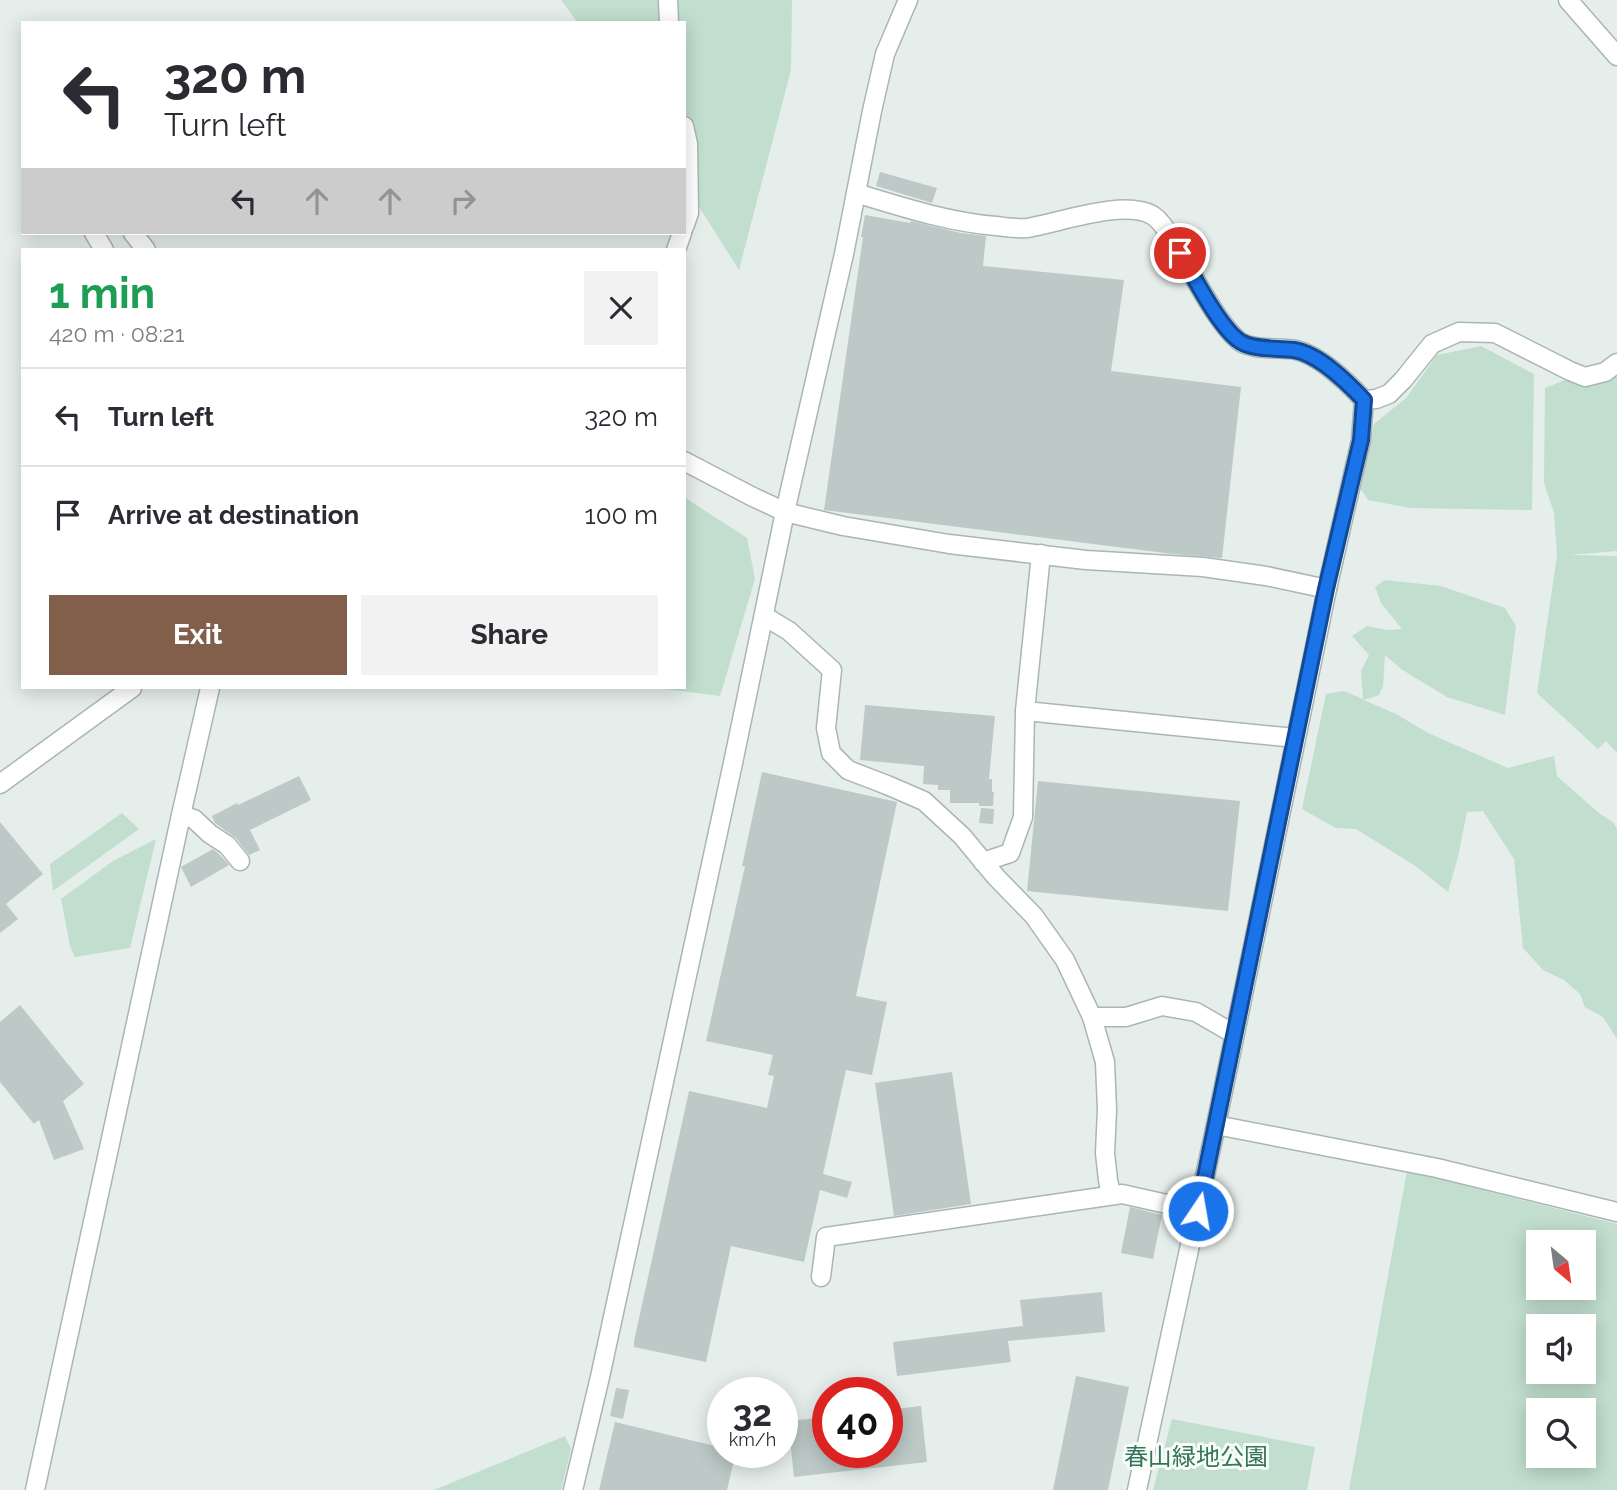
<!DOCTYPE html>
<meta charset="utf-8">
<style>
body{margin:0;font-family:Raleway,"Noto Sans JP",sans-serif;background:#f2f2f3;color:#2b2b33;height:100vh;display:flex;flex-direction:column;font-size:26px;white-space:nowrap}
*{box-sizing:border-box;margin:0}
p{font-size:23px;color:#7c7c81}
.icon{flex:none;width:38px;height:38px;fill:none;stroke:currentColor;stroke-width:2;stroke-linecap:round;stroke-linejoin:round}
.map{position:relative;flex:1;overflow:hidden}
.side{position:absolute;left:21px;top:248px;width:665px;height:441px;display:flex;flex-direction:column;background:#fff;border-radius:0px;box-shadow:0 4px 18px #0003}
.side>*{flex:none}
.guide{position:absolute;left:21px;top:21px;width:665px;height:214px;border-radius:0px;box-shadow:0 4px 18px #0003;background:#fff;color:#2b2b33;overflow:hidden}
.needle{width:46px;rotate:151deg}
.tools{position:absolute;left:1526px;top:1230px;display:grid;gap:14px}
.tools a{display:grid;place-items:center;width:70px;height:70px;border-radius:0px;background:#fff;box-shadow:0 4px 18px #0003;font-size:35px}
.speed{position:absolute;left:707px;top:1377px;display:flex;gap:14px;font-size:35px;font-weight:700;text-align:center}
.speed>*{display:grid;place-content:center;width:91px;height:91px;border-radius:50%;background:#fff;box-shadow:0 4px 18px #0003;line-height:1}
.speed small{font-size:18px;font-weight:400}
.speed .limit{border:10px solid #d22;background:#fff;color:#111}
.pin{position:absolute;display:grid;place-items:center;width:60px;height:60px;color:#fff;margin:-30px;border:4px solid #fff;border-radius:50%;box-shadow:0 2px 7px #0007}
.me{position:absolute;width:77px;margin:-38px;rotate:12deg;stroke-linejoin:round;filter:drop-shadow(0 0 5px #0008)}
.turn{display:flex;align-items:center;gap:24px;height:147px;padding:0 28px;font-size:32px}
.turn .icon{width:91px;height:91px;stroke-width:2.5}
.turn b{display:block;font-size:49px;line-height:60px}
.lanes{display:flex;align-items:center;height:66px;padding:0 28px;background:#0003;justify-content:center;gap:35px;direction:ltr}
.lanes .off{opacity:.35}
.round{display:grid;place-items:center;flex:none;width:74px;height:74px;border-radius:0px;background:#f2f2f3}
.head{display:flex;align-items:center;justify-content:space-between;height:119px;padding:0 28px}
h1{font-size:42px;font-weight:700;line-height:52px;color:#1e9e55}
.cta{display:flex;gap:14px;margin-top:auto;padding:14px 28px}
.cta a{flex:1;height:80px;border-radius:0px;background:#815f4b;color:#fff;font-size:28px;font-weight:700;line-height:80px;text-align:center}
.cta a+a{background:#f2f2f3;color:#2b2b33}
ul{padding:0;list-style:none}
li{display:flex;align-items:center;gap:21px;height:98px;padding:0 28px;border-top:2px solid #e1e1e2}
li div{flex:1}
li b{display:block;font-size:26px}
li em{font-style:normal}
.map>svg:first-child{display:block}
.green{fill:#c1dece;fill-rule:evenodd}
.building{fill:#bcc9c6}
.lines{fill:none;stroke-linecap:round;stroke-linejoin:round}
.minor-casing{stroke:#a9b6b4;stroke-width:21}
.minor{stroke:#fff;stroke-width:18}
.route-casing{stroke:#114b97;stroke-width:18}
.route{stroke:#1a73e8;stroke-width:12}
.labels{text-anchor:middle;stroke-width:6;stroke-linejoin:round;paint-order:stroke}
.park-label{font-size:24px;fill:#327557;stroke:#f7fbf9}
</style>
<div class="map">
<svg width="1617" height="1490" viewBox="0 0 1617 1490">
<rect width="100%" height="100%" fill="#e6eeec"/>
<g class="green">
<path d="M561 0H792L791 70 739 270 684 183V23H578Z"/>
<path d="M1481 346 1534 374 1532 510 1410 508 1368 500 1360 488 1374 424 1406 398 1437 355Z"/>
<path d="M1617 359V551L1570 555 1617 556V753L1606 741 1598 749 1537 693 1557 555 1554 513 1544 483 1545 388Z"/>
<path d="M684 497 747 538 755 579 720 696 657 688H684Z"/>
<path d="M1385 580 1441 586 1505 608 1516 626 1505 715 1447 697 1401 669 1385 655 1383 686 1379 695 1364 700 1396 714 1428 733 1508 768 1554 756 1557 776 1600 814 1613 822 1617 829V1039L1603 1017 1585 1007 1580 994 1564 980 1543 970 1523 948 1514 859 1483 811 1467 812 1458 857 1448 892 1414 865 1356 829 1336 828 1302 809 1326 694 1344 691 1363 699 1361 671 1369 655 1352 636 1367 626 1388 630 1402 629 1381 603 1375 587Z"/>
<path d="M122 813 139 829 53 891 50 864Z"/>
<path d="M156 839 130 948 75 957 70 946 61 899 113 861Z"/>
<path d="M1407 1171 1617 1224V1490H1349ZM1538 1242H1584V1288H1538ZM1538 1326H1584V1372H1538ZM1538 1410H1584V1456H1538Z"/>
<path d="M1172 1419 1315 1447 1307 1490H1153Z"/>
<path d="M565 1436 571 1449 561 1490H434Z"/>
</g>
<g class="building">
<path d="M880 172 937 188 932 203 876 186Z"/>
<path d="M865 215 910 223 911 221 961 233 986 236 983 266 1124 280 1111 371 1241 387 1222 558 1173 554 824 510 863 237H861Z"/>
<path d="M865 705 995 716 989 779H992V792H994L993 806H979V803H950V790H938V785L923 784 924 766 860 760Z"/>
<path d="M762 772 897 802 856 996 887 1002 872 1075 846 1070 823 1174 852 1182 847 1198 820 1190 804 1262 731 1246 706 1362 634 1347V1341L689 1091 767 1108 774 1076 768 1075 773 1055 706 1041 745 866H742Z"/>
<path d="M299 776 311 800 250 830 260 850 249 855 236 838 215 823 212 816 237 803 238 805Z"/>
<path d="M1038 781 1240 801 1228 911 1027 891Z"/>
<path d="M981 808 994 809 993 824 979 823Z"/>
<path d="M0 822 43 874 6 904 18 919 0 933Z"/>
<path d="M213 849 219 854 229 865 191 887 181 867Z"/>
<path d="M20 1005 84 1084 63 1101 84 1149 54 1160 39 1120 34 1124 0 1082V1022Z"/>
<path d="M952 1072 971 1204 894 1216 875 1083Z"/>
<path d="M1130 1207 1162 1215 1153 1259 1121 1253Z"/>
<path d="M1102 1292 1105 1332 1008 1341 1011 1362 897 1376 893 1342 1023 1326 1020 1300Z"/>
<path d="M1076 1376 1129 1387 1108 1490H1053Z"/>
<path d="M616 1388 629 1390 623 1419 610 1416Z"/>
<path d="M921 1406 927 1462 794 1477 788 1421 828 1417V1452H887V1410Z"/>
<path d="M615 1422 723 1448V1452H736L727 1490H599Z"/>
</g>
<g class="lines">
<defs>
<g id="minor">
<path d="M668 0 669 23"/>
<path d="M1568 0 1617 56"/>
<path d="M684 126 688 144 689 213 684 227"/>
<path d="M856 193C902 207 948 222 996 226 1006 227 1017 229 1027 228 1059 223 1123 199 1152 215 1162 221 1172 239 1177 249 1194 275 1216 322 1239 341 1252 351 1280 347 1296 350 1321 356 1347 382 1364 400L1376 399 1389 394 1403 380 1432 344 1459 332 1495 333 1570 371 1585 377 1605 372 1617 363"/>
<path d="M94 233 104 250"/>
<path d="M133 233 146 250"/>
<path d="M676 250 682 233"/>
<path d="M684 461 751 496 785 512 843 526 949 544 1086 560 1203 567 1266 576 1327 589"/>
<path d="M1041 554 1025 711 1295 738"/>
<path d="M764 616 789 631 832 670 826 728 831 753 848 770 887 785 924 801 962 836 996 877 1034 916 1065 960 1092 1017 1105 1062 1107 1110 1105 1153 1108 1180 1111 1195"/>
<path d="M0 784 132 688"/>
<path d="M181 815 194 819 210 834 227 845 240 861"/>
<path d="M983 862 1010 853 1023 817 1025 711"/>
<path d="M1092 1017H1126L1162 1006 1196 1012 1234 1034"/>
<path d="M1216 1125 1437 1168 1617 1212"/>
<path d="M821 1277 826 1237 1122 1194 1198 1211"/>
<path d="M35 1490 181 815 210 688"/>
<path d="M573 1490 600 1377 733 763 785 512 844 254 872 111 885 54 908 0"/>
<path d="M1137 1490 1216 1125 1327 589 1361 440 1364 400"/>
</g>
</defs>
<use href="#minor" class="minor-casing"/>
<use href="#minor" class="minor"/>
</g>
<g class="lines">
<defs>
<path id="route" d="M1180 253C1193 275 1220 329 1241 342 1254 350 1279 348 1294 350 1319 354 1347 382 1364 400L1361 440 1326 589 1198 1211"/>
</defs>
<use href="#route" class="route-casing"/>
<use href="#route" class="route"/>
</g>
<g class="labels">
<g class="park-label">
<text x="1196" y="1465">春山緑地公園</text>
</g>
</g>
</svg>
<div class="tools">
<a><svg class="needle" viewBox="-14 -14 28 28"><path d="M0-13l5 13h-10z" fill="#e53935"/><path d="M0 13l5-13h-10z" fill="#7c7c81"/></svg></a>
<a><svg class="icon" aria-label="sound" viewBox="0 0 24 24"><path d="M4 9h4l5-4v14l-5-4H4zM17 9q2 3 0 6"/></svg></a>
<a><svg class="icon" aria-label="search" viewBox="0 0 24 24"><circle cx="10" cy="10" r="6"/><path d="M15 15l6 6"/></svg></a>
</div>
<div class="speed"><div>32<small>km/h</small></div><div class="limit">40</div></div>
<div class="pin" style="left:1180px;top:253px;background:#d93025"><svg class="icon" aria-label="arrive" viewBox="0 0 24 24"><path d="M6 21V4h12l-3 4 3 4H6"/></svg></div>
<svg class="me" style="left:1198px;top:1211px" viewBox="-20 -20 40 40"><circle r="17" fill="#1a73e8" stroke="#fff" stroke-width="3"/><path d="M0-11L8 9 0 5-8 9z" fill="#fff"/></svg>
<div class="guide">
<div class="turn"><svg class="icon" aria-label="left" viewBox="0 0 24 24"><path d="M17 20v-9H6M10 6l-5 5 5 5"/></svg><div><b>320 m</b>Turn left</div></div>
<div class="lanes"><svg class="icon" aria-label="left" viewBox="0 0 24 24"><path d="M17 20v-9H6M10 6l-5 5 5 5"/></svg><svg class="icon off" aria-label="ahead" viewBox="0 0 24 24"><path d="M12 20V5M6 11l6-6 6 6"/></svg><svg class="icon off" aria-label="ahead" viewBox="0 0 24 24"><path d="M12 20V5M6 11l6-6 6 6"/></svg><svg class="icon off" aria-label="right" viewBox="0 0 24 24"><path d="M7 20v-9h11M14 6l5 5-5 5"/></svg></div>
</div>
<section class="side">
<div class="head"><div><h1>1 min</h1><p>420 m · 08:21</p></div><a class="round"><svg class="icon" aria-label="close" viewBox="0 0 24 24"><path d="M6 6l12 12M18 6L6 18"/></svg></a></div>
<ul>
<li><svg class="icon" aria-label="left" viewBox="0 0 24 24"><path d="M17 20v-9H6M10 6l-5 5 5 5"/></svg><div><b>Turn left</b></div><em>320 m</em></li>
<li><svg class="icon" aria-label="arrive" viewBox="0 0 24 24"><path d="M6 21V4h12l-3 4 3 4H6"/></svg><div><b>Arrive at destination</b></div><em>100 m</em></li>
</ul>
<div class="cta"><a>Exit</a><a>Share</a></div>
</section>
</div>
